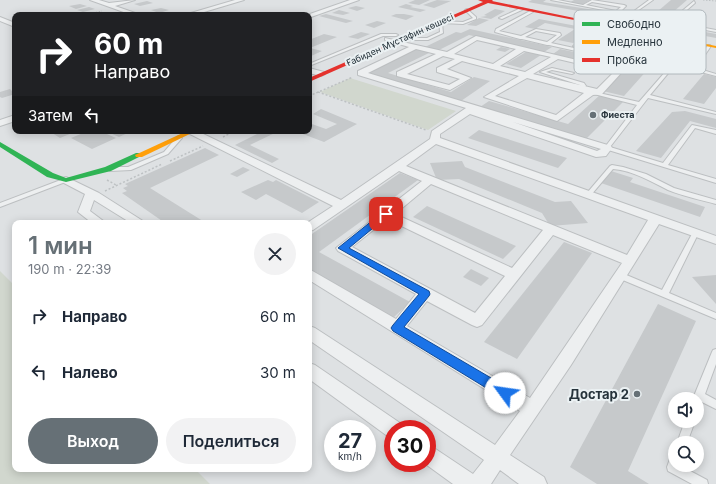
<!DOCTYPE html>
<html lang="ru">
<meta charset="utf-8">
<style>
body{margin:0;font-family:Inter,sans-serif;background:#f2f2f3;color:#1f2937;height:100vh;display:flex;flex-direction:column;font-size:15px;white-space:nowrap}
*{box-sizing:border-box;margin:0}
p{font-size:13px;color:#747a83}
.icon{flex:none;width:22px;height:22px;fill:none;stroke:currentColor;stroke-width:2;stroke-linecap:round;stroke-linejoin:round}
.map{position:relative;flex:1;overflow:hidden}
.drawer{position:absolute;left:12px;top:220px;width:300px;height:252px;display:flex;flex-direction:column;background:#fff;border-radius:8px;box-shadow:0 2px 10px #0003}
.drawer>*{flex:none}
.top-card{position:absolute;left:12px;top:12px;width:300px;height:122px;border-radius:8px;box-shadow:0 2px 10px #0003;background:#202124;color:#fff;overflow:hidden}
.tools{position:absolute;left:668px;top:392px;display:grid;gap:8px}
.tools a{display:grid;place-items:center;width:36px;height:36px;border-radius:50%;background:#fff;box-shadow:0 2px 10px #0003;font-size:20px}
.speed{position:absolute;left:324px;top:420px;display:flex;gap:8px;font-size:20px;font-weight:700;text-align:center}
.speed>*{display:grid;place-content:center;width:52px;height:52px;border-radius:50%;background:#fff;box-shadow:0 2px 10px #0003;line-height:1}
.speed small{font-size:10px;font-weight:400}
.speed .limit{border:6px solid #d22;background:#fff;color:#111}
.pin{position:absolute;display:grid;place-items:center;width:34px;height:34px;color:#fff;margin:-17px;border-radius:8px;box-shadow:0 2px 6px #0006}
.me{position:absolute;width:44px;margin:-22px;rotate:301deg;stroke-linejoin:round;filter:drop-shadow(0 0 3px #0008)}
.turn{display:flex;align-items:center;gap:14px;height:84px;padding:0 16px;font-size:18px}
.turn .icon{width:52px;height:52px;stroke-width:2.5}
.turn b{display:block;font-size:28px;line-height:34px}
.then{display:flex;align-items:center;height:38px;padding:0 16px;background:#0003;gap:8px;font-size:15px}
.round{display:grid;place-items:center;flex:none;width:42px;height:42px;border-radius:21px;background:#f2f2f3}
.headline{display:flex;align-items:center;justify-content:space-between;height:68px;padding:0 16px}
h1{font-size:24px;font-weight:600;line-height:30px;color:#667076}
.cta{display:flex;gap:8px;margin-top:auto;padding:8px 16px}
.cta a{flex:1;height:46px;border-radius:24px;background:#667076;color:#fff;font-size:16px;font-weight:600;line-height:46px;text-align:center}
.cta a+a{background:#f2f2f3;color:#1f2937}
ul{padding:0;list-style:none}
li{display:flex;align-items:center;gap:12px;height:56px;padding:0 16px}
li div{flex:1}
li b{display:block;font-size:15px}
li em{font-style:normal}
.map>svg:first-child{display:block}
.green{fill:#d1d7ce}
.building{fill:#c6c9cb}
.lines{fill:none;stroke-linecap:round;stroke-linejoin:round}
.lane-casing{stroke:#bcbfc1;stroke-width:2}
.street-casing{stroke:#bcbfc1;stroke-width:2}
.path-far1{stroke:#bdc1c3;stroke-width:1;stroke-dasharray:1.5 1.5;stroke-linecap:butt}
.path{stroke:#bdc1c3;stroke-width:1.5;stroke-dasharray:2 2;stroke-linecap:butt}
.lane{fill:#edeff0;fill-rule:evenodd}
.street{fill:#edeff0;fill-rule:evenodd}
.fast{fill:#30b455;fill-rule:evenodd}
.slow{fill:#ff9f0a;fill-rule:evenodd}
.jam{fill:#e5322d;fill-rule:evenodd}
.route{fill:#1a73e8;stroke:#114b97}
.poi-dot{fill:#667076;stroke:#ebf1f3;stroke-width:1.5}
.labels{text-anchor:middle;stroke-width:4;stroke-linejoin:round;paint-order:stroke}
.far-street-label{font-size:9px;fill:#26333b;stroke:#ebf1f3}
.far-poi-label{font-size:9px;font-weight:bold;fill:#26333b;stroke:#ebf1f3;text-anchor:start}
.near-poi-label{font-size:13px;font-weight:bold;fill:#26333b;stroke:#ebf1f3;text-anchor:end}
.key{fill:#ebf1f3;stroke:#b0b8bc;stroke-width:1}
.key-label{font-size:11px;fill:#26333b}
</style>
<div class="map">
<svg width="716" height="484" viewBox="0 0 716 484">
<rect width="100%" height="100%" fill="#dee1e3"/>
<g class="green">
<path d="M350 78 456 111 428 130 320 92Z"/>
<path d="M0 271 15 286V469H195L210 484H0Z"/>
</g>
<g class="building">
<path d="M415 0H430L419 5 408 3Z"/>
<path d="M437 0 451 1 434 8 423 5Z"/>
<path d="M532 0H546L543 2 601 11 595 14 528 2Z"/>
<path d="M574 0H590L582 5 569 3Z"/>
<path d="M671 0H687L672 13 658 11Z"/>
<path d="M147 1 153 3 140 6 134 4Z"/>
<path d="M80 4 87 6 76 9 69 6Z"/>
<path d="M406 4 413 6 410 7 426 10 420 12 398 7Z"/>
<path d="M356 6 365 8 357 11 348 8Z"/>
<path d="M89 7 95 9 83 12 77 10Z"/>
<path d="M161 8 169 10 159 13 151 10Z"/>
<path d="M495 9 505 11 491 19 480 17 487 16 484 15Z"/>
<path d="M339 10 350 13 343 15 332 13Z"/>
<path d="M326 14 353 21 346 23 319 16Z"/>
<path d="M396 14H404L414 16 406 20 391 16Z"/>
<path d="M479 18 489 20 476 26 467 25Z"/>
<path d="M539 19 593 29 573 43 558 40 575 29 545 23 535 29 525 27Z"/>
<path d="M635 19 716 34V38L631 22Z"/>
<path d="M377 21 386 23 374 28 365 25Z"/>
<path d="M470 29 552 47 544 52 469 35 439 50 425 47 456 32 461 33Z"/>
<path d="M361 32 370 34 358 39 348 37Z"/>
<path d="M324 34 337 37 310 48 322 51 309 57V40Z"/>
<path d="M501 47 510 49 505 52 496 50Z"/>
<path d="M418 48 431 52 388 73 451 92 474 77 490 81 461 101 367 73Z"/>
<path d="M560 49 649 68 624 96 603 91 624 70 553 54Z"/>
<path d="M526 52 541 55 521 68 506 64Z"/>
<path d="M704 74 716 77V88L704 104 683 99Z"/>
<path d="M10 89 15 94 2 98 0 97V92Z"/>
<path d="M600 95 624 101 586 139 480 107 489 101 568 124Z"/>
<path d="M321 109 357 124 324 142 295 131H309V123L326 129 337 124 313 114Z"/>
<path d="M685 111 716 119V128L690 121 661 158 636 151 672 112Z"/>
<path d="M479 130 567 158 558 168 468 138Z"/>
<path d="M49 131H77L60 138Z"/>
<path d="M88 131H100L116 138 92 149 71 138Z"/>
<path d="M109 131H132L119 137 108 132Z"/>
<path d="M263 131H279L250 145 279 159 272 163 235 145Z"/>
<path d="M205 148 219 155 150 188 206 223H165L122 193 127 191 123 188 128 186 125 184Z"/>
<path d="M462 161 465 167 555 202 571 201 588 223 550 226 542 213 459 179 437 180 430 163Z"/>
<path d="M243 167 250 170 237 177 230 174Z"/>
<path d="M611 171 633 178 630 182 705 207 700 217 601 183Z"/>
<path d="M400 173 418 180 319 252 410 302 393 318 309 269V236Z"/>
<path d="M268 180 273 182 276 180 319 202 302 213 266 194 256 200 241 192Z"/>
<path d="M427 206 516 246 503 259 413 217Z"/>
<path d="M564 242 592 253 517 359 484 342Z"/>
<path d="M471 269 489 278 481 286 463 277Z"/>
<path d="M716 275V304L692 277Z"/>
<path d="M658 304 696 321 628 471 649 484H597L570 467Z"/>
</g>
<g class="lines">
<defs>
<g id="lane">
<path d="M551 0H558L583 5 592 0 624 5 626 6 620 12 630 14 649 0H653L633 14 670 21 694 1 695 3 673 22 716 30V32L618 13 597 25 596 23 614 12ZM592 2 621 7 616 11 586 5Z"/>
<path d="M521 8 524 9 502 19 499 18Z"/>
<path d="M467 9 476 17V19L463 24 442 23 443 33 428 40H401L399 39 401 38H427L440 32 439 21 463 22 473 18 465 10Z"/>
<path d="M532 10 533 12 499 31 521 36 536 29 560 33 561 35 551 43 629 60 634 54 655 57 658 53 623 45 610 52H596V50H608L618 44 590 38 576 47 573 46 606 25 607 27 592 37 662 51 663 52 657 59 636 56 633 61 682 71 692 68 708 45H710L711 46 696 68 716 74V76L693 70 682 73 670 71 650 95 716 112V114L648 98 610 147 663 163 692 125 716 130V134L695 128 668 165 716 179V183L605 149V147L637 105 590 93V91L639 102 666 71 549 45H547L522 39H520L495 32 496 29ZM536 31 557 35 547 42 525 37Z"/>
<path d="M381 34H396L398 35 396 36H383L309 66V64Z"/>
<path d="M552 68 574 73 572 74 552 70 546 72 584 83 586 86 583 90H579V89L581 86 580 85 540 72Z"/>
<path d="M179 136 182 138 168 154 131 170 110 171 107 169 110 167H128L164 152 177 137Z"/>
<path d="M612 165 623 167 646 174 674 188 716 200V204C701 200 683 196 668 190 650 181 634 171 613 169L591 195H587L586 194 587 193 610 166Z"/>
<path d="M66 178 69 180 68 181 0 207V203Z"/>
<path d="M696 230 699 232 669 293 716 313V319L618 278 617 276 618 274H624L662 290 693 232Z"/>
<path d="M716 349V364L705 394 716 400V409L702 402 700 405 697 406V399H693L694 396 712 352 713 350Z"/>
<path d="M685 421H695L687 443H677Z"/>
<path d="M675 455V465H679L707 480 708 484H692L668 471 667 467 671 456Z"/>
</g>
<g id="street">
<path d="M90 0H99L109 3 135 0 115 6 141 15H132Z"/>
<path d="M235 0H244L194 15H184Z"/>
<path d="M350 0H359L311 17 309 18V15H307Z"/>
<path d="M0 17 15 23V27L0 21Z"/>
<path d="M476 36 623 71 602 94 593 95 557 121 484 97 519 76 462 61 447 69 471 78 450 90 397 76V72L436 54 416 49 368 73 611 146 612 148 606 156 596 157 470 114 440 134V138L716 236V244L659 224 571 365 510 455 544 477 547 484H519L500 470 491 484H453L424 463H427V445L434 448 473 474 484 460 309 340V326L315 328 495 445 520 411 309 280V269L396 319 416 294 338 251 336 248 422 181 399 171 313 230 309 231V223H307L333 206 186 132 197 131 341 200 430 139 432 131 466 108 358 75V71L409 47 385 40V38L447 52ZM477 40 516 49 493 64 454 54ZM524 51 551 57 525 72 500 66ZM443 56 455 59 437 68V72L460 79 449 85 407 74ZM558 59 614 72 597 89 533 74ZM527 78 584 93 556 115 495 96ZM513 122 601 149 597 151ZM436 144 648 220 627 255 406 166ZM431 184 543 230 512 268 395 214ZM387 219 505 276 475 313 352 247ZM553 235 622 263 530 398 407 326 427 301 472 325 477 327 482 325Z"/>
<path d="M309 68 324 72 325 74 321 76 309 73Z"/>
<path d="M15 115V121L0 126V120Z"/>
<path d="M66 177 99 193 146 223H131L94 200 90 211 106 223H92L78 212 85 194 62 182 60 180 62 178Z"/>
<path d="M309 363 315 365 400 423 402 429H393V437L386 435 309 379Z"/>
</g>
</defs>
<use href="#lane" class="lane-casing"/>
<use href="#street" class="street-casing"/>
<g class="path-far1">
<path d="M703 0 716 1"/>
<path d="M84 15 102 11"/>
</g>
<g class="path">
<path d="M318 92 426 130"/>
<path d="M309 96 353 77"/>
<path d="M223 137 234 131"/>
<path d="M170 161 203 146"/>
<path d="M107 180 116 185"/>
<path d="M105 191 162 164"/>
</g>
<use href="#lane" class="lane"/>
<use href="#street" class="street"/>
<path class="fast" d="M0 142 53 173 66 178 105 167 136 153H142L143 155 111 171 66 182 47 177 0 147Z"/>
<g class="slow">
<path d="M630 29 716 46V48L628 31Z"/>
<path d="M187 131H196L142 157H136L135 155Z"/>
</g>
<path class="jam" d="M478 0H493L492 1 632 30 630 31 488 3 309 82V78L483 2Z"/>
</g>
<path class="route" d="M383 212H389L390 214 349 248 429 291 430 294 429 296 404 327 510 389 511 393 510 397 505 398 501 397 393 331 391 328 393 325 419 294 338 248Z"/>
<g class="poi-dot">
<circle cx="593" cy="115" r="4"/>
<circle cx="637" cy="394" r="4"/>
</g>
<g class="labels">
<g class="far-street-label">
<text transform="translate(400 40) rotate(-24)" y="3">Ғабиден Мұстафин көшесі</text>
</g>
<g class="far-poi-label">
<text x="601" y="118">Фиеста</text>
</g>
<g class="near-poi-label">
<text x="629" y="399">Достар 2</text>
</g>
</g>
<rect x="574" y="10" width="132" height="64" rx="6" class="key"/>
<rect x="582" y="22" width="18" height="4" fill="#30b455"/>
<rect x="582" y="40" width="18" height="4" fill="#ff9f0a"/>
<rect x="582" y="58" width="18" height="4" fill="#e5322d"/>
<g class="key-label">
<text x="607" y="28">Свободно</text>
<text x="607" y="46">Медленно</text>
<text x="607" y="64">Пробка</text>
</g>
</svg>
<div class="tools">
<a><svg class="icon" aria-label="sound" viewBox="0 0 24 24"><path d="M4 9h4l5-4v14l-5-4H4zM17 9q2 3 0 6"/></svg></a>
<a><svg class="icon" aria-label="search" viewBox="0 0 24 24"><circle cx="10" cy="10" r="6"/><path d="M15 15l6 6"/></svg></a>
</div>
<div class="speed"><div>27<small>km/h</small></div><div class="limit">30</div></div>
<div class="pin" style="left:386px;top:214px;background:#d93025"><svg class="icon" aria-label="arrive" viewBox="0 0 24 24"><path d="M6 21V4h12l-3 4 3 4H6"/></svg></div>
<svg class="me" style="left:505px;top:393px" viewBox="-20 -20 40 40"><circle r="19" fill="#fff"/><path d="M0-13L10 11 0 6-10 11z" fill="#1a73e8"/></svg>
<div class="top-card">
<div class="turn"><svg class="icon" aria-label="right" viewBox="0 0 24 24"><path d="M7 20v-9h11M14 6l5 5-5 5"/></svg><div><b>60 m</b>Направо</div></div>
<div class="then">Затем<svg class="icon" aria-label="left" viewBox="0 0 24 24"><path d="M17 20v-9H6M10 6l-5 5 5 5"/></svg></div>
</div>
<section class="drawer">
<div class="headline"><div><h1>1 мин</h1><p>190 m · 22:39</p></div><a class="round"><svg class="icon" aria-label="close" viewBox="0 0 24 24"><path d="M6 6l12 12M18 6L6 18"/></svg></a></div>
<ul>
<li><svg class="icon" aria-label="right" viewBox="0 0 24 24"><path d="M7 20v-9h11M14 6l5 5-5 5"/></svg><div><b>Направо</b></div><em>60 m</em></li>
<li><svg class="icon" aria-label="left" viewBox="0 0 24 24"><path d="M17 20v-9H6M10 6l-5 5 5 5"/></svg><div><b>Налево</b></div><em>30 m</em></li>
</ul>
<div class="cta"><a>Выход</a><a>Поделиться</a></div>
</section>
</div>
